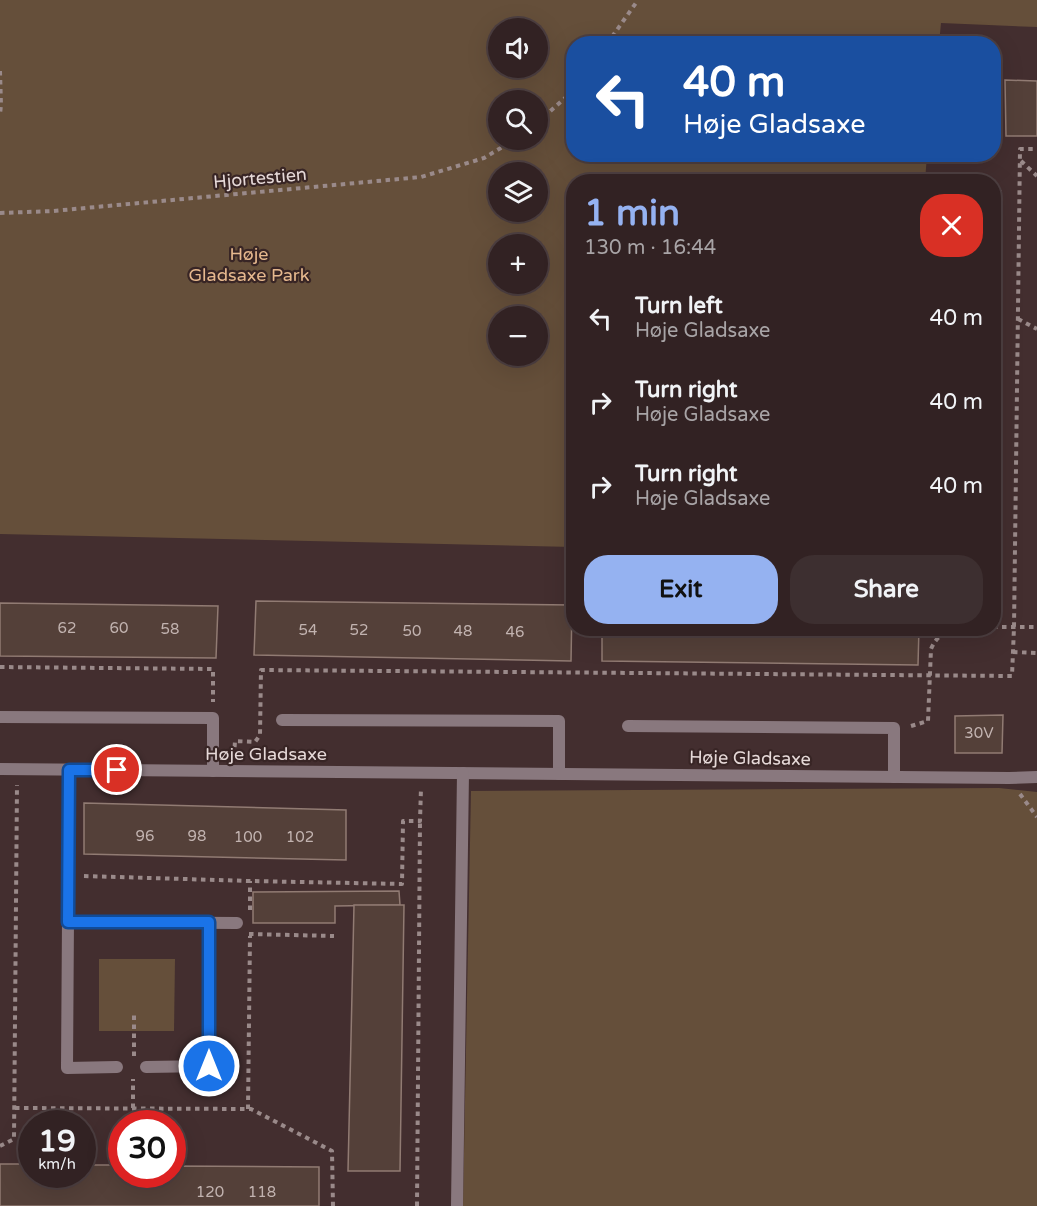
<!DOCTYPE html>
<meta charset="utf-8">
<style>
body{margin:0;font-family:"Varela Round",sans-serif;background:#3d2f30;color:#f1f3f6;height:100vh;display:flex;flex-direction:column;font-size:22px;white-space:nowrap}
*{box-sizing:border-box;margin:0}
p{font-size:20px;color:#a8a4a6}
.icon{flex:none;width:33px;height:33px;fill:none;stroke:currentColor;stroke-width:2;stroke-linecap:round;stroke-linejoin:round}
.map{position:relative;flex:1;overflow:hidden}
.panel{position:absolute;left:566px;top:174px;width:435px;height:462px;display:flex;flex-direction:column;background:#322223;border-radius:24px;box-shadow:0 6px 24px #0002,0 0 0 2px #4d3f41}
.panel>*{flex:none}
.hud{position:absolute;left:566px;top:36px;width:435px;height:126px;border-radius:24px;box-shadow:0 6px 24px #0002,0 0 0 2px #4d3f41;background:#1a4fa0;color:#fff;overflow:hidden}
.controls{position:absolute;left:488px;top:18px;display:grid;gap:12px}
.controls a{display:grid;place-items:center;width:60px;height:60px;border-radius:50%;background:#322223;box-shadow:0 6px 24px #0002,0 0 0 2px #4d3f41;font-size:30px}
.speed{position:absolute;left:18px;top:1110px;display:flex;gap:12px;font-size:30px;font-weight:700;text-align:center}
.speed>*{display:grid;place-content:center;width:78px;height:78px;border-radius:50%;background:#322223;box-shadow:0 6px 24px #0002,0 0 0 2px #4d3f41;line-height:1}
.speed small{font-size:15px;font-weight:400}
.speed .limit{border:9px solid #d22;background:#fff;color:#111}
.pin{position:absolute;display:grid;place-items:center;width:51px;height:51px;color:#fff;margin:-26px;border:3px solid #fff;border-radius:50%;box-shadow:0 2px 6px #0007}
.me{position:absolute;width:66px;margin:-33px;rotate:0deg;stroke-linejoin:round;filter:drop-shadow(0 0 4px #0008)}
.turn{display:flex;align-items:center;gap:21px;height:126px;padding:0 18px;font-size:27px}
.turn .icon{width:78px;height:78px;stroke-width:2.5}
.turn b{display:block;font-size:42px;line-height:51px}
.round{display:grid;place-items:center;flex:none;width:63px;height:63px;border-radius:24px;background:#3d2f30}
.summary{display:flex;align-items:center;justify-content:space-between;height:102px;padding:0 18px}
h1{font-size:36px;font-weight:700;line-height:45px;color:#95b2f1}
.cta{display:flex;gap:12px;margin-top:auto;padding:12px 18px}
.cta a{flex:1;height:69px;border-radius:24px;background:#95b2f1;color:#111;font-size:24px;font-weight:700;line-height:69px;text-align:center}
.cta a+a{background:#3d2f30;color:#f1f3f6}
ul{padding:0;list-style:none}
li{display:flex;align-items:center;gap:18px;height:84px;padding:0 18px}
li div{flex:1}
li b{display:block;font-size:22px}
li em{font-style:normal}
.map>svg:first-child{display:block}
.green{fill:#654f3a;fill-rule:evenodd}
.building{fill:#544039;stroke:#917b73;stroke-width:1.5}
.lines{fill:none;stroke-linecap:round;stroke-linejoin:round}
.path{stroke:#9a8a8a;stroke-width:4;stroke-dasharray:4.5 4.5;stroke-linecap:butt}
.lane{stroke:#89787e;stroke-width:12}
.street{stroke:#89787e;stroke-width:12}
.route-casing{stroke:#114b97;stroke-width:15}
.route{stroke:#1a73e8;stroke-width:10}
.labels{text-anchor:middle;stroke-width:4.5;stroke-linejoin:round;paint-order:stroke}
.number-label{font-size:15px;fill:#c2b3b0}
.street-label{font-size:18px;fill:#e6d9d8;stroke:#382525}
.park-label{font-size:18px;fill:#e6b88e;stroke:#382525}
</style>
<div class="map">
<svg width="1037" height="1206" viewBox="0 0 1037 1206">
<rect width="100%" height="100%" fill="#432e2f"/>
<g class="green">
<path d="M0 0H1037V27L941 23 939 44H573V154L927 155 925 181 573 182V547L0 534ZM537 28V68H498V28ZM498 100H537V140H498ZM498 172H537V212H498ZM537 244V284H498V244ZM537 316V356H498V316Z"/>
<path d="M999 788 1037 792V1206H463L471 791Z"/>
<path d="M99 959H175L174 1031H99Z"/>
</g>
<g class="building">
<path d="M1005 80 1037 81V136H1006Z"/>
<path d="M993 191H1001L996 619H993Z"/>
<path d="M256 601 572 605 571 661 254 655Z"/>
<path d="M0 603 218 606 216 658 0 656Z"/>
<path d="M602 628H919L918 665 602 661Z"/>
<path d="M1003 715 1002 753H955V716Z"/>
<path d="M84 803 346 810V860L84 854Z"/>
<path d="M399 891 400 905 335 906V923H253V892Z"/>
<path d="M354 905H404L400 1171H348Z"/>
<path d="M0 1164H32V1174H82V1165H122V1174H172V1166L319 1167V1206H0Z"/>
</g>
<g class="lines">
<g class="path">
<path d="M607 44 638 0"/>
<path d="M0 71 1 105 0 114"/>
<path d="M537 123 573 91"/>
<path d="M1021 161 1037 176"/>
<path d="M0 213 53 211 421 177 484 158 514 140"/>
<path d="M1018 319 1037 329"/>
<path d="M993 627H1037"/>
<path d="M1013 652 1037 653"/>
<path d="M0 667 213 669V702"/>
<path d="M911 726 928 721 931 649C936 637 943 633 955 628"/>
<path d="M234 756 235 741 255 742 260 735 261 670 1012 676 1014 627 1020 149H1037"/>
<path d="M1020 794 1037 817"/>
<path d="M84 876 250 881 402 884 403 821H420L421 788"/>
<path d="M250 910V881"/>
<path d="M249 934 334 936"/>
<path d="M134 1056V1015"/>
<path d="M15 1108 251 1109 332 1151 333 1206"/>
<path d="M133 1108V1079"/>
<path d="M248 1109 250 936"/>
<path d="M0 1146 14 1139 17 785"/>
<path d="M417 1206 420 821"/>
</g>
<g class="lane">
<path d="M0 717 213 718V771"/>
<path d="M282 720 559 721V774"/>
<path d="M628 726 894 728V777"/>
</g>
<g class="street">
<path d="M0 769 1009 778 1037 777"/>
<path d="M69 770 67 1068 117 1067"/>
<path d="M68 922 237 923"/>
<path d="M146 1067 209 1066V923"/>
<path d="M457 1206 463 773"/>
</g>
</g>
<g class="lines">
<defs>
<path id="route" d="M117 770H69L68 922H209V1066"/>
</defs>
<use href="#route" class="route-casing"/>
<use href="#route" class="route"/>
</g>
<g class="labels">
<g class="number-label">
<text x="67" y="633">62</text>
<text x="119" y="633">60</text>
<text x="170" y="634">58</text>
<text x="308" y="635">54</text>
<text x="359" y="635">52</text>
<text x="412" y="636">50</text>
<text x="463" y="636">48</text>
<text x="515" y="637">46</text>
<text x="979" y="738">30V</text>
<text x="145" y="841">96</text>
<text x="197" y="841">98</text>
<text x="248" y="842">100</text>
<text x="300" y="842">102</text>
<text x="210" y="1197">120</text>
<text x="262" y="1197">118</text>
</g>
<g class="street-label">
<text transform="translate(260 178) rotate(-5)" y="6">Hjortestien</text>
<text x="266" y="760">Høje Gladsaxe</text>
<text transform="translate(750 758) rotate(1)" y="6">Høje Gladsaxe</text>
</g>
<g class="park-label">
<text x="249" y="260">Høje<tspan x="249" dy="21">Gladsaxe Park</tspan></text>
</g>
</g>
</svg>
<div class="controls">
<a><svg class="icon" aria-label="sound" viewBox="0 0 24 24"><path d="M4 9h4l5-4v14l-5-4H4zM17 9q2 3 0 6"/></svg></a>
<a><svg class="icon" aria-label="search" viewBox="0 0 24 24"><circle cx="10" cy="10" r="6"/><path d="M15 15l6 6"/></svg></a>
<a><svg class="icon" aria-label="layers" viewBox="0 0 24 24"><path d="M12 4l9 5-9 5-9-5zM3 14l9 5 9-5"/></svg></a>
<a>+</a>
<a>−</a>
</div>
<div class="speed"><div>19<small>km/h</small></div><div class="limit">30</div></div>
<div class="pin" style="left:117px;top:770px;background:#d93025"><svg class="icon" aria-label="arrive" viewBox="0 0 24 24"><path d="M6 21V4h12l-3 4 3 4H6"/></svg></div>
<svg class="me" style="left:209px;top:1066px" viewBox="-20 -20 40 40"><circle r="17" fill="#1a73e8" stroke="#fff" stroke-width="3"/><path d="M0-11L8 9 0 5-8 9z" fill="#fff"/></svg>
<div class="hud">
<div class="turn"><svg class="icon" aria-label="left" viewBox="0 0 24 24"><path d="M17 20v-9H6M10 6l-5 5 5 5"/></svg><div><b>40 m</b>Høje Gladsaxe</div></div>
</div>
<section class="panel">
<div class="summary"><div><h1>1 min</h1><p>130 m · 16:44</p></div><a class="round" style="background:#d93025;color:#fff"><svg class="icon" aria-label="close" viewBox="0 0 24 24"><path d="M6 6l12 12M18 6L6 18"/></svg></a></div>
<ul>
<li><svg class="icon" aria-label="left" viewBox="0 0 24 24"><path d="M17 20v-9H6M10 6l-5 5 5 5"/></svg><div><b>Turn left</b><p>Høje Gladsaxe</p></div><em>40 m</em></li>
<li><svg class="icon" aria-label="right" viewBox="0 0 24 24"><path d="M7 20v-9h11M14 6l5 5-5 5"/></svg><div><b>Turn right</b><p>Høje Gladsaxe</p></div><em>40 m</em></li>
<li><svg class="icon" aria-label="right" viewBox="0 0 24 24"><path d="M7 20v-9h11M14 6l5 5-5 5"/></svg><div><b>Turn right</b><p>Høje Gladsaxe</p></div><em>40 m</em></li>
</ul>
<div class="cta"><a>Exit</a><a>Share</a></div>
</section>
</div>
